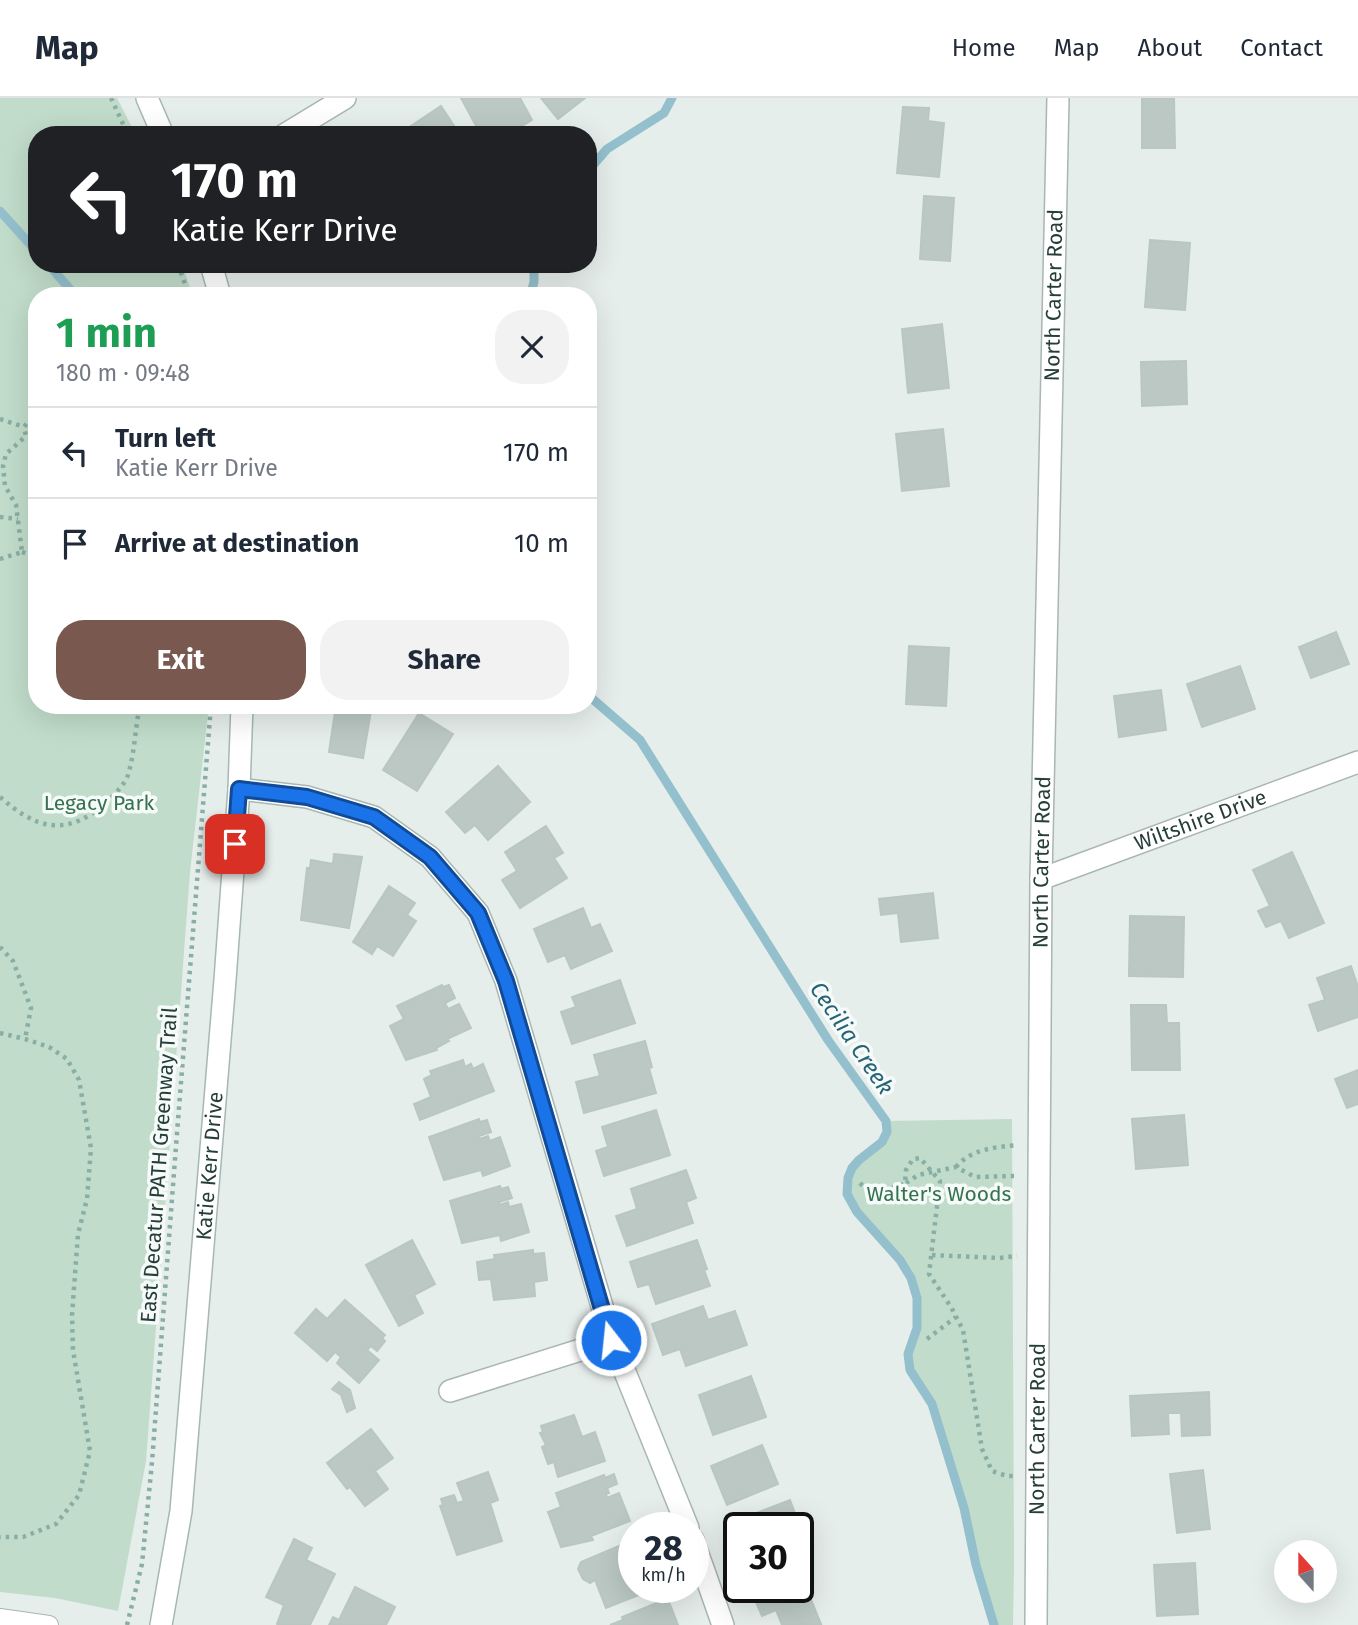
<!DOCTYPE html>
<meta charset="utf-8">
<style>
body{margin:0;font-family:"Fira Sans",sans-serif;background:#f2f2f3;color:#1f2937;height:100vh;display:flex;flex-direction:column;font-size:26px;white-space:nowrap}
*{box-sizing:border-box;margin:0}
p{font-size:23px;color:#747a83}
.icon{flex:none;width:38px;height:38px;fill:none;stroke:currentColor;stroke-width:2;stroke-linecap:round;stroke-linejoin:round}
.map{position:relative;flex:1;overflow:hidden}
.panel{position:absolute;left:28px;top:189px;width:569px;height:427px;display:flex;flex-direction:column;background:#fff;border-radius:28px;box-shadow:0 7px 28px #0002}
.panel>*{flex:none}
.top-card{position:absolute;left:28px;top:28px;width:569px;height:147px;border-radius:28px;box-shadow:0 7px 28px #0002;background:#202124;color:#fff;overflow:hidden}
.needle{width:46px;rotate:339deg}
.buttons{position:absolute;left:1274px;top:1442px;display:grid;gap:14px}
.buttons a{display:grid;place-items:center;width:63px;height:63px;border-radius:50%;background:#fff;box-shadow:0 7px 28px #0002;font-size:35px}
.speed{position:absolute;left:618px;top:1414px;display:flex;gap:14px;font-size:35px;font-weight:700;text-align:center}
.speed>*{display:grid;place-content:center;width:91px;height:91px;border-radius:50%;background:#fff;box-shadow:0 7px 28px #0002;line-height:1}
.speed small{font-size:18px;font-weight:400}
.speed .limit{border:4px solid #111;border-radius:10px;background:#fff;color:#111}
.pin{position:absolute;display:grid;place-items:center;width:60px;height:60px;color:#fff;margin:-30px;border-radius:14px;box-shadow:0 4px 10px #0006}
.me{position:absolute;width:77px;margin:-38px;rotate:344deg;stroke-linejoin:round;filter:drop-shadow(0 0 5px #0008)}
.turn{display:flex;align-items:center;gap:24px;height:147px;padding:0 28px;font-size:32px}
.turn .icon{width:91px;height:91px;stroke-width:2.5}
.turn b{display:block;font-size:49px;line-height:60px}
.round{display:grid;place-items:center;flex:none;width:74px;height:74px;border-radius:28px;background:#f2f2f3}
.overview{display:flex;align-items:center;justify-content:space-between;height:119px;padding:0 28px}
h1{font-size:42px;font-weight:700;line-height:52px;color:#1e9e55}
.primary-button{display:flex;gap:14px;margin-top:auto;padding:14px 28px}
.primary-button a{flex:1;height:80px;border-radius:28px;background:#79584f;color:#fff;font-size:28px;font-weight:700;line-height:80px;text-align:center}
.primary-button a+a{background:#f2f2f3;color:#1f2937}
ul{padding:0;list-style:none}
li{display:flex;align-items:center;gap:21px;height:91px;padding:0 28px;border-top:2px solid #e0e1e3}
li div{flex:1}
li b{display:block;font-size:26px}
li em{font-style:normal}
header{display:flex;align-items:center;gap:42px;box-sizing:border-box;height:98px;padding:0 35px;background:#fff;border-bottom:2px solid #e0e1e3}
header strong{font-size:33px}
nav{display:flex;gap:38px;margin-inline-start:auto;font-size:24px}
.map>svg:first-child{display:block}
.green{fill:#c1dcca}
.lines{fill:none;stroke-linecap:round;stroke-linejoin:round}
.stream{stroke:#94c0cd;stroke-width:9}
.building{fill:#bbc8c4;stroke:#b9c7c2;stroke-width:2}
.lane-casing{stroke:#a9b6b2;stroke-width:20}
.street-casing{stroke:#a9b6b2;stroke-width:24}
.secondary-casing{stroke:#a5b8b3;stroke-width:24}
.path{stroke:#89aea5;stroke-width:4.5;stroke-dasharray:3.5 5;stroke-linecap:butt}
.lane{stroke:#fff;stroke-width:18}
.street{stroke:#fff;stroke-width:21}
.secondary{stroke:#fff;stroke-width:21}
.route-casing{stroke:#114b97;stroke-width:18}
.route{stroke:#1a73e8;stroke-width:12}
.labels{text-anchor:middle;stroke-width:7;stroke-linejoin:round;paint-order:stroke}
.street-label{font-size:21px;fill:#263e39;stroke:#f6faf8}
.park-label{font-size:21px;fill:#347250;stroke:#f6faf8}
.water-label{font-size:23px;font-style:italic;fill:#256376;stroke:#f6faf8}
</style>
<header>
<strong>Map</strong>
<nav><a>Home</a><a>Map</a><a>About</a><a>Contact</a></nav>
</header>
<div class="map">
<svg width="1358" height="1527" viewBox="0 0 1358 1527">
<rect width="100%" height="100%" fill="#e6eeeb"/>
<g class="green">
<path d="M0 0H117L136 37H37V166H182L193 198H37V607H209L190 774 146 1363 118 1513 55 1500 0 1494Z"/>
<path d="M1012 1021 1014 1467 1013 1527H994L976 1467 964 1410 932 1306 910 1272 908 1256 917 1230V1201L911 1180 900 1162 857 1114 847 1096V1083L852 1070 859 1062 882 1044 887 1034 886 1023Z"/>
</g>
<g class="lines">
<g class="stream">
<path d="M588 73 607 51 664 15 672 0"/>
<path d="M0 113 37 154"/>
<path d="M48 166 76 198"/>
<path d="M530 198 534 184V166"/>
<path d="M588 597 640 642 828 942 886 1023 887 1034 882 1044 859 1062 852 1070 848 1080 847 1096 857 1114 900 1162 911 1180 917 1200V1230L908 1256 910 1272 932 1306 964 1410 976 1467 994 1527"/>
</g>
</g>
<g class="building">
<path d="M461 0H520L532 22 522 28 527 37H481Z"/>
<path d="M541 0H585L558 21Z"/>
<path d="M1142 0H1174L1175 50H1142Z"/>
<path d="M441 8 460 37H408L405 32Z"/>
<path d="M903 9 929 10 928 23 944 25 939 79 897 75Z"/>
<path d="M924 98 954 100 950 163 920 161Z"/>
<path d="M1150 142 1190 145 1185 212 1145 209Z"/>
<path d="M942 226 949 290 908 295 902 231Z"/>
<path d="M1186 263 1187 306 1142 308 1141 264Z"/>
<path d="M943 331 949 388 902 393 896 336Z"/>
<path d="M1336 534 1349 566 1311 580 1299 549Z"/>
<path d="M909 548 949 550 946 608 906 606Z"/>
<path d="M1240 568 1255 611 1202 629 1187 586Z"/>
<path d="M1161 592 1166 632 1119 639 1114 598Z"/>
<path d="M336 607H372L363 660 329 654Z"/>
<path d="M419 615 453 636 417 693 383 672Z"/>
<path d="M498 668 530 704 488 742 475 727 465 735 446 714Z"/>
<path d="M546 728 563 755 554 760 567 780 520 810 502 782 517 773 505 754Z"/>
<path d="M1292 754 1324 825 1289 840 1281 823 1266 829 1258 813 1270 808 1253 772Z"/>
<path d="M334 756 362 759 349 830 301 822 307 770H310L311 762 333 766Z"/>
<path d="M389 788 415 805 407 817 416 823 393 858 377 848 372 856 353 844Z"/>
<path d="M933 795 938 840 901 844 898 815 881 817 879 801Z"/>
<path d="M583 810 591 830 600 826 612 853 571 871 565 857 548 864 534 831Z"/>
<path d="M1130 818 1184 819 1183 879 1129 878Z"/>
<path d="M1351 868 1358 889V919L1318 933 1309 907 1325 902 1317 880Z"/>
<path d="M620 882 635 925 572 946 561 914 576 909 572 899Z"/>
<path d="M442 887 443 889 449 887 455 900 445 905 448 911 459 906 471 930 447 941 449 943 436 950 437 952 406 962 390 928 404 921 397 908Z"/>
<path d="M1131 907H1166L1167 925H1179L1180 972H1132Z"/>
<path d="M645 943 652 969 649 970 656 995 584 1015 576 984 600 978 594 957Z"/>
<path d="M463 962 465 969 471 966 473 971 483 966 494 993 420 1022 414 1006 431 999 424 981 432 977 430 973Z"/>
<path d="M1358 972V1006L1347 1010 1335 981Z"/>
<path d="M656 1012 670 1057 604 1078 596 1053 608 1049 602 1029Z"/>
<path d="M1184 1017 1188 1067 1136 1071 1132 1021Z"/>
<path d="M479 1021 480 1024 487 1022 491 1034 479 1038 480 1041 488 1038 490 1043 500 1039 510 1068 483 1078 481 1072 444 1082 429 1039Z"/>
<path d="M686 1072 696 1100 686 1104 693 1125 627 1148 616 1118 637 1111 631 1091Z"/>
<path d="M500 1088 501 1091 508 1089 512 1100 499 1104 500 1107 508 1104 509 1109 521 1106 529 1134 501 1143 500 1137 462 1145 450 1103Z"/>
<path d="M412 1142 435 1186 414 1197 423 1215 399 1228 366 1167Z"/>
<path d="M697 1142 707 1171 704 1172 710 1188 656 1206 649 1186 638 1189 630 1164Z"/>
<path d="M533 1152V1156L544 1155 547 1182 534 1184 535 1198 494 1202 491 1181 479 1182 477 1164 495 1161 494 1157Z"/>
<path d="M345 1202 385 1237 382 1240 385 1243 377 1253 371 1248 367 1252 379 1262 359 1285 337 1265 341 1259 335 1254 327 1263 295 1235 316 1211 327 1221Z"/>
<path d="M703 1208 708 1222 735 1213 747 1247 686 1268 680 1251 663 1257 652 1226Z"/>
<path d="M751 1278 766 1319 713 1337 699 1297Z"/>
<path d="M339 1284 350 1292 355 1310 347 1314 341 1297 332 1291Z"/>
<path d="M1209 1294 1210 1337 1182 1338 1181 1315H1168L1169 1336 1132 1338 1130 1298Z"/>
<path d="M574 1317 582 1339 595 1334 605 1363 558 1379 554 1364 548 1366 542 1349 546 1347 540 1335 543 1334 541 1328Z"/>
<path d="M371 1331 393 1360 375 1373 388 1391 365 1408 350 1389 347 1391 327 1365Z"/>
<path d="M762 1347 778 1386 727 1407 711 1368Z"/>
<path d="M1203 1372 1210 1431 1177 1435 1170 1376Z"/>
<path d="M488 1374 498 1402 490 1405 502 1443 457 1457 440 1408 443 1407 441 1401 454 1397 457 1405 464 1403 457 1385Z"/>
<path d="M614 1376 617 1386 607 1390 609 1395 606 1396 607 1400 619 1395 630 1423 591 1438 593 1442 561 1449 548 1414 561 1409 556 1395 604 1377 605 1380Z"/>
<path d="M790 1402 805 1442 798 1444V1430H747L743 1420Z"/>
<path d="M294 1441 312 1450 306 1462 335 1476 310 1527H278L277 1526 284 1507 266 1499Z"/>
<path d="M621 1447 629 1468 634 1466V1489H659L606 1510 595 1482 590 1485 583 1481 578 1471 581 1464Z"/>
<path d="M1195 1465 1198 1516 1157 1518 1154 1467Z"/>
<path d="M800 1475 821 1526 782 1527 776 1512 762 1518 752 1495 765 1489H798V1476Z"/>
<path d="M355 1489 395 1509 386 1527H329L333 1519 339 1522Z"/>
<path d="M659 1504 661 1507 669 1504 678 1527H610L623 1522 622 1519Z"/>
</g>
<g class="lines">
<defs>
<path id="lane" d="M0 1520 49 1527"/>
<g id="street">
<path d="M284 37 345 0"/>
<path d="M239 691 307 699 374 719 430 759 478 815 506 883 612 1242 688 1430"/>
<path id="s1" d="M1041 781 1358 664"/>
<path d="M450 1293 612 1242"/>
<path d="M693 1442 723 1527"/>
<path id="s2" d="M1036 1527 1041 781 1058 0"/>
</g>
<g id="secondary">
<path d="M147 0 163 37"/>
<path d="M211 166 220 198"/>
<path id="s3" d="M161 1527 181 1413 225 882 239 691 242 607"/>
</g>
</defs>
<use href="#lane" class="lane-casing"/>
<use href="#street" class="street-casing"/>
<use href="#secondary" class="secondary-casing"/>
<g class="path">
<path d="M111 0 128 37"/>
<path d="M178 166 189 198"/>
<path d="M0 321 24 329"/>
<path d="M0 419 18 421"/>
<path d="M22 454 37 459"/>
<path d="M0 461 22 454 16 407 5 388 3 368 6 356 26 338 24 329 37 313"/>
<path d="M0 699C34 729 62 739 100 710 110 702 124 688 128 677 135 654 135 630 140 607"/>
<path d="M0 849 13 863 31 910 25 941"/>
<path d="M0 935 25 941 49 949 67 961 79 982 91 1050 87 1101 78 1136 72 1217 73 1252 90 1353 79 1397 56 1426 23 1439H0"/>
<path d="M956 1069C971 1051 995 1049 1018 1047"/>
<path d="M860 1085C870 1097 893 1091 905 1085L906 1072 913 1061 920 1060 940 1083 929 1176 951 1209 963 1232 982 1351 992 1373 1007 1378H1015"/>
<path d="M906 1085 918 1077 956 1069 975 1079 1014 1078"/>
<path d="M932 1157 999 1160 1017 1158"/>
<path d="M927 1241 956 1219"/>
<path d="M127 1527 142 1466 152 1364 177 1035 211 607"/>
</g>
<use href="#lane" class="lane"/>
<use href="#street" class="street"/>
<use href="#secondary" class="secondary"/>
</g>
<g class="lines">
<defs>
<path id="route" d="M235 746 239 691 307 699 374 719 430 759 478 815 506 883 611 1242"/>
</defs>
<use href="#route" class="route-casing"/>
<use href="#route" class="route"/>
</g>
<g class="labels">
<g class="street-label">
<text dy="7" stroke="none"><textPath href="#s2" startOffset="1330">North Carter Road</textPath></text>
<text dy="7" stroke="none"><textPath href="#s1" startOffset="170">Wiltshire Drive</textPath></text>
<text dy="7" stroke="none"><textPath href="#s2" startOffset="763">North Carter Road</textPath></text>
<text transform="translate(159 1067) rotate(-86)" y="7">East Decatur PATH Greenway Trail</text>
<text dy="7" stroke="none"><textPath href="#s3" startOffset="462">Katie Kerr Drive</textPath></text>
<text dy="7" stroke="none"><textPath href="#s2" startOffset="196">North Carter Road</textPath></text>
</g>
<g class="park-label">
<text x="99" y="712">Legacy Park</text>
<text x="939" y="1103">Walter's Woods</text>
</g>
<g class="water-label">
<text transform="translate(852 940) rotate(56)" y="8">Cecilia Creek</text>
</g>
</g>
</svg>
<div class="buttons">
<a><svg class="needle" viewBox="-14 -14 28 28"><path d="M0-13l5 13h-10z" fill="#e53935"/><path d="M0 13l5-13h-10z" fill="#747a83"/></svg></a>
</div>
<div class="speed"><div>28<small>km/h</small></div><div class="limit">30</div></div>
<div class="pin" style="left:235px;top:746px;background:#d93025"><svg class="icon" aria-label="arrive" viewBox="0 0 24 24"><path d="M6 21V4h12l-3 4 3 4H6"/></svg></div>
<svg class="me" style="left:611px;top:1242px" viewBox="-20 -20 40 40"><circle r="17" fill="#1a73e8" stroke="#fff" stroke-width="3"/><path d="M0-11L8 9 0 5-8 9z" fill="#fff"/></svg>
<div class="top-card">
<div class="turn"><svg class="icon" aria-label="left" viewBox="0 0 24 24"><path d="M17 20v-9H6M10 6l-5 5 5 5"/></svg><div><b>170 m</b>Katie Kerr Drive</div></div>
</div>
<section class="panel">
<div class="overview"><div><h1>1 min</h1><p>180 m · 09:48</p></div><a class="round"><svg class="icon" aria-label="close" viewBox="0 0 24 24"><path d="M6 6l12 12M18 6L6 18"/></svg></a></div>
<ul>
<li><svg class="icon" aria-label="left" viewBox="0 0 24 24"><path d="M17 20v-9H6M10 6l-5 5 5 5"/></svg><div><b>Turn left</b><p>Katie Kerr Drive</p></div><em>170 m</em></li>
<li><svg class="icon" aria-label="arrive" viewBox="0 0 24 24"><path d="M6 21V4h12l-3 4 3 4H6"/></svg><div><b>Arrive at destination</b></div><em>10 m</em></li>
</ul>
<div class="primary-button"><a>Exit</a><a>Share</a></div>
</section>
</div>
